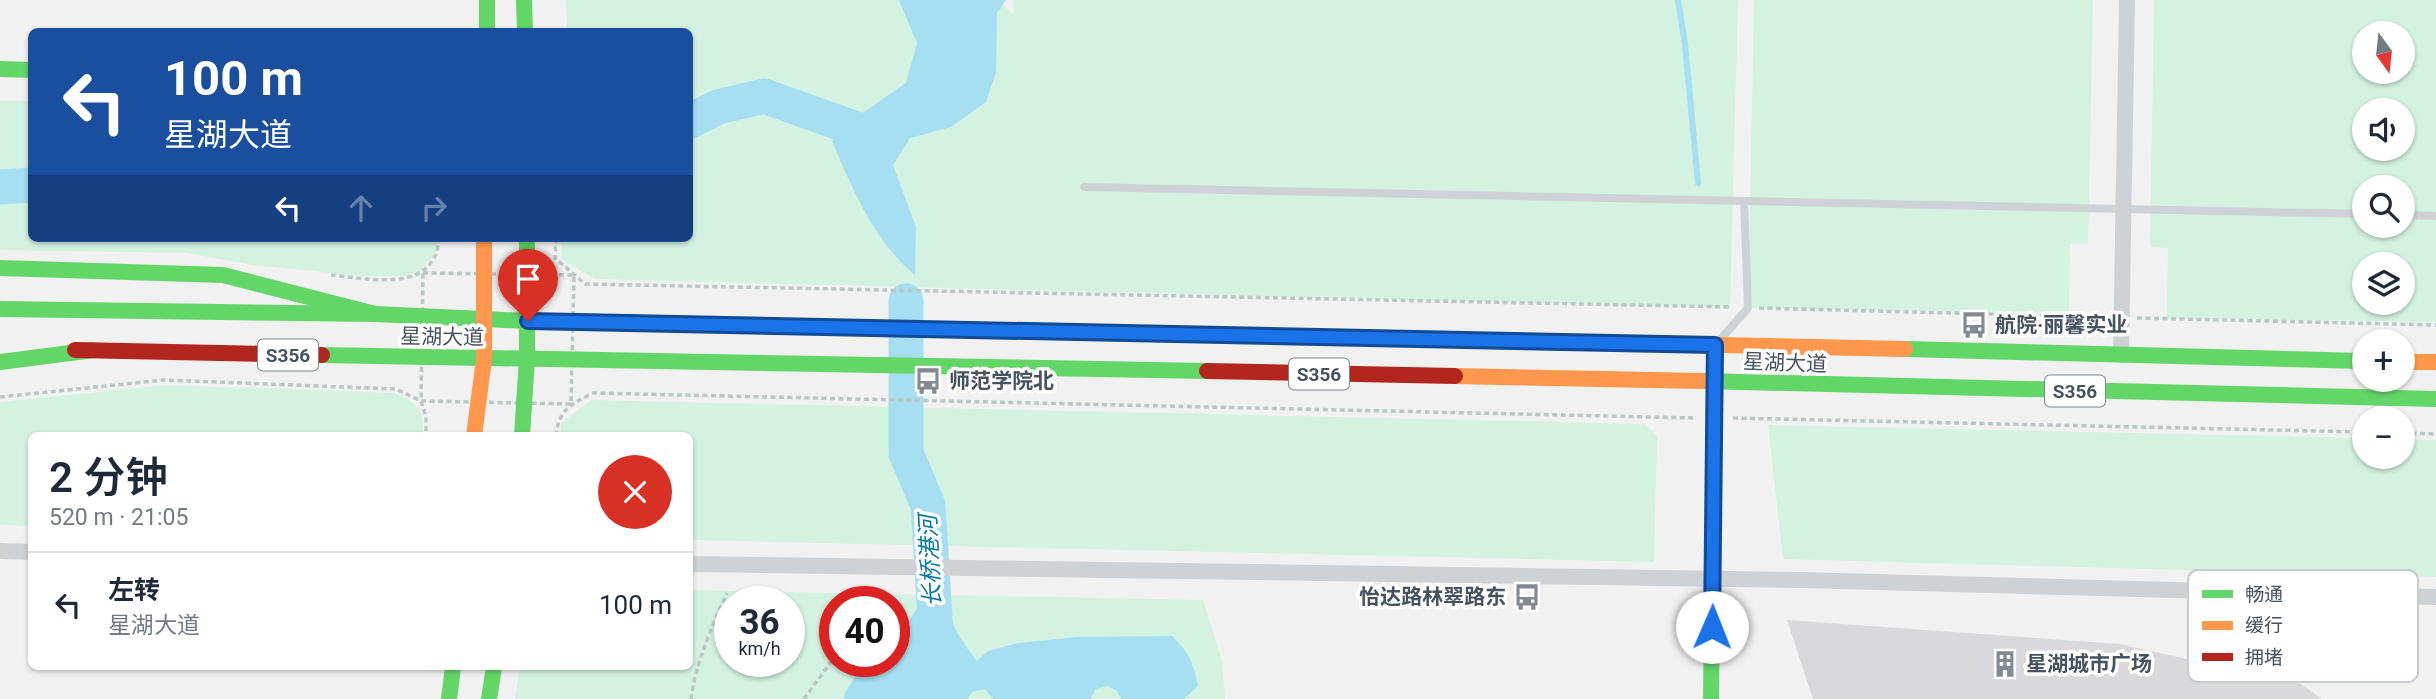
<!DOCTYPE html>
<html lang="zh">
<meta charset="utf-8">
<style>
body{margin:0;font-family:Roboto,"Noto Sans SC",sans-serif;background:#f2f2f3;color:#1f2937;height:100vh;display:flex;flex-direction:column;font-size:26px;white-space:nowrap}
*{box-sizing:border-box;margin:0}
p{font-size:23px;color:#747a83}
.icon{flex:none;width:38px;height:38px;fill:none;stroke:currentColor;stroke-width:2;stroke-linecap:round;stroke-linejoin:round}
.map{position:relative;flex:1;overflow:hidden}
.details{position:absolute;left:28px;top:432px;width:665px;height:238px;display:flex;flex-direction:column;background:#fff;border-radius:10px;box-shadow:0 2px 5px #0004}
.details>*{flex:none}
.hud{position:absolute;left:28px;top:28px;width:665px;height:214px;border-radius:10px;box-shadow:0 2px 5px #0004;background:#1a4fa0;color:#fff;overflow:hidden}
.needle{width:46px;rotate:165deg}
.controls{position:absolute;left:2352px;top:21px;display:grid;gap:14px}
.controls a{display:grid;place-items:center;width:63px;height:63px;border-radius:50%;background:#fff;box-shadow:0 2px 5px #0004;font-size:35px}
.speed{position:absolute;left:714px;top:586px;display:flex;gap:14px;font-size:35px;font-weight:700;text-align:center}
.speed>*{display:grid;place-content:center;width:91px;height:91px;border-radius:50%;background:#fff;box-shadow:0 2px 5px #0004;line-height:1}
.speed small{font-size:18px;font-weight:400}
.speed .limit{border:10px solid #d22;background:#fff;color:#111}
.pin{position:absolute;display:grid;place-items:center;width:60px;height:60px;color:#fff;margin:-72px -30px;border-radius:50% 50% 50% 0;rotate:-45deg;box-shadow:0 0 7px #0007}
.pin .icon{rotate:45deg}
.me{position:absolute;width:77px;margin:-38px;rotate:1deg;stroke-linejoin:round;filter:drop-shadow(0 0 5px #0008)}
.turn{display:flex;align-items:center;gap:24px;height:147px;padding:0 21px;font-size:32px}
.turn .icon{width:91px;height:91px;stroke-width:2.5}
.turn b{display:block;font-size:49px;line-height:60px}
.lanes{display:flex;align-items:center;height:66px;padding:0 21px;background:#0003;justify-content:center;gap:35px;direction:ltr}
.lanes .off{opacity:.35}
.round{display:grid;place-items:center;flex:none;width:74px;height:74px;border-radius:37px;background:#f2f2f3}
.overview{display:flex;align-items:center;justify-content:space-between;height:119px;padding:0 21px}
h1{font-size:42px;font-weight:600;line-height:52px}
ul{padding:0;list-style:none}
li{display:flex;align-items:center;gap:21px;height:105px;padding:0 21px;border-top:2px solid #e0e1e3}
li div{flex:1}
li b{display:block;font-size:26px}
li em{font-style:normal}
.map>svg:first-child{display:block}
.green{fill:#d4f2e1;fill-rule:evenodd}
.water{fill:#a6def2}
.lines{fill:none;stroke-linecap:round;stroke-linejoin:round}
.stream{stroke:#a6def2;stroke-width:6}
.river{stroke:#a6def2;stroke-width:35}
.building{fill:#d9d9db}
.path{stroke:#bbc7c5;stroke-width:3.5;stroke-dasharray:5 3.5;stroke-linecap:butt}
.lane{stroke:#cfd2d5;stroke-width:8}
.street{stroke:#cfd2d5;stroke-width:16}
.fast{stroke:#63d668;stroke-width:16}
.slow{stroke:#ff974d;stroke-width:16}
.jam{stroke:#b3261e;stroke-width:16}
.route-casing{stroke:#114b97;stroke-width:18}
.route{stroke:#1a73e8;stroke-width:12}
.labels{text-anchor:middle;stroke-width:7;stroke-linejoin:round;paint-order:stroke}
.shield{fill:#fff;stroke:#7e868f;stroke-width:2}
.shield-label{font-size:19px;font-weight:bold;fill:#47525f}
.poi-label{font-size:21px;font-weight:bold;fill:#47525f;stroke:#fff;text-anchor:start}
.street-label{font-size:21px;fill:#47525f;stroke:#fff}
.water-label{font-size:23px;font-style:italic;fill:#047aa5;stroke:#fff}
.key{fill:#fff;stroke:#c8cbcf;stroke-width:2}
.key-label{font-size:19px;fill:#47525f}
</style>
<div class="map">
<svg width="2436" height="699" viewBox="0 0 2436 699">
<rect width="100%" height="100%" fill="#f2f1f1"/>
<g class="green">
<path d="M566 0H998L1013 14 1014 0H1738L1730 308 595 279 562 260 561 238H690V32L567 31Z"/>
<path d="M1754 0H2093L2088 244H2070L2069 313 1748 308Z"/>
<path d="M2154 0H2436V322L2167 318 2168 248 2150 247ZM2364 33H2403V72H2364ZM2364 110H2403V149H2364ZM2364 187H2403V226H2364ZM2364 264H2403V303H2364Z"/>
<path d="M0 101H31L32 238H437L436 252 422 270 406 276H359L253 265 187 253 0 250Z"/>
<path d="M165 385 394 393C420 405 423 407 423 436H32L31 526 0 525V402Z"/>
<path d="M591 400 1645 424 1657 436 1654 562 690 540V436H560L561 423Z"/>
<path d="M1768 425 2364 438V457H2403V439L2436 440V577L1783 559Z"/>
<path d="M690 590 1203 600 1222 661 1225 699H515L520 667H690ZM730 602H789V662H730ZM835 602H894V662H835Z"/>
</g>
<g class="water">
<path d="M899 0H1006L997 13 996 72 986 102 951 127 910 138 893 165 916 227 915 275C874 241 853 190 832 141L858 116 906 83 917 43Z"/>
<path d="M924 599H945C950 624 961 641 977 661L988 651 1018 643 1077 637 1172 636C1188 651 1194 663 1198 686L1184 699H1121L1117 691 1108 686 1095 689 1091 699H993L985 689 972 692 968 699H844L845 693 864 662H894V634L909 620Z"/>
</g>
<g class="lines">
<path class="stream" d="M1678 0 1685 44 1698 183"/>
<g class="river">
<path d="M690 121 718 107 764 96 873 135"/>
<path d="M0 187 32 185"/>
<path d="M906 301V453L928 505 937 650 936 699"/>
</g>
</g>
<path class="building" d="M1787 620 2119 644 2301 684 2322 699H1813Z"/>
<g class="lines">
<g class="path">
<path d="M559 32V31"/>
<path d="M556 238 555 258 585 284 1731 307"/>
<path d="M423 273 574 275 571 404 421 401Z"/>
<path d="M331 275C370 279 436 294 439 238"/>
<path d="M1759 308 2105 317"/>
<path d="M2137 318 2436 325"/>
<path d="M0 397 164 380 396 389 421 401 426 417V436"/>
<path d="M1733 418 2364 432"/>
<path d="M2403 433 2436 434"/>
<path d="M556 436C558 410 571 404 593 393L1694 418"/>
<path d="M865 602 866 600"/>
<path d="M691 699C696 661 712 627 727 593"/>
<path d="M804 699 835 656"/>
</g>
<g class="lane">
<path d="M1084 187 2364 214"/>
<path d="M2403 215 2436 216"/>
<path d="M1719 341 1748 308 1744 201"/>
</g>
<g class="street">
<path d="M2121 355 2127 0"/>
<path d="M0 551 32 552"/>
<path d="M690 564 1802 580 2436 597"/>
</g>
<g class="fast">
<path d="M487 0V32"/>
<path d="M524 0 525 32"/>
<path d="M0 69 32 70"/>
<path d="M0 268 223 275 375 314"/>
<path d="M0 309 375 314 528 321 786 326"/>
<path d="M962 330 1672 344"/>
<path d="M1905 349 2364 361"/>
<path d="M322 355 1207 371"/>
<path d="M0 362 93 350"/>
<path d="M1702 381 2436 399"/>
<path d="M522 436 527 358V238"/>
<path d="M449 699 453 667"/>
<path d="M489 699 494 667"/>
<path d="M1711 699 1715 345"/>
</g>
<g class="slow">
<path d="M1672 344 1905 349"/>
<path d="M2403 362H2436"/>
<path d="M1455 376 1702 381"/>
<path d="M474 436 484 359V238"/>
</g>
<g class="jam">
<path d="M786 326 962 330"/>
<path d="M75 350 322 355"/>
<path d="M1207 371 1455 376"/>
</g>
</g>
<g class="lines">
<defs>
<path id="route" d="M528 321 1715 345 1712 627"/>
</defs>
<use href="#route" class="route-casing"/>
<use href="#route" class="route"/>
</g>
<defs>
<symbol id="bus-bare" viewBox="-9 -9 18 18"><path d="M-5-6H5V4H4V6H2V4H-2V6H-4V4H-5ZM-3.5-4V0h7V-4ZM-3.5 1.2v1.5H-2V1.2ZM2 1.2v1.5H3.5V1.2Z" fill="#838a92" stroke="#fff" stroke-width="2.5" paint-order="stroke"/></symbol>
<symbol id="building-bare" viewBox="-9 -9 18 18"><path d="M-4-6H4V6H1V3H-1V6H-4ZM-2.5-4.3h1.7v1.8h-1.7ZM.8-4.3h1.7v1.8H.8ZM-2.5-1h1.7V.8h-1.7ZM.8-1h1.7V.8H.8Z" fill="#838a92" stroke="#fff" stroke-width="2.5" paint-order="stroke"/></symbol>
</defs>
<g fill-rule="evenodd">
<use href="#bus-bare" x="1955" y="306" width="38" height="38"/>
<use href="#bus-bare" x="909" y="362" width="38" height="38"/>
<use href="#bus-bare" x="1508" y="578" width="38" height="38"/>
<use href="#building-bare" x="1986" y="645" width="38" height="38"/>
</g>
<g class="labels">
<g class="shield">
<rect x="258" y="339.5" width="60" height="31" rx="5"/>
<rect x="1289" y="358.5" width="60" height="31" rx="5"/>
<rect x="2045" y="375.5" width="60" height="31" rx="5"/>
</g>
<g class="shield-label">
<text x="288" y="362">S356</text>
<text x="1319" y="381">S356</text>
<text x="2075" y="398">S356</text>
</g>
<g class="poi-label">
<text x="1995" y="332">航院·丽馨实业</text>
<text x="949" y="388">师范学院北</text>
<text x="1506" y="604" text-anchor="end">怡达路林翠路东</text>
<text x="2026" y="671">星湖城市广场</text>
</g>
<g class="street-label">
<text transform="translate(442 337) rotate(1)" y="7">星湖大道</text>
<text transform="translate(1785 363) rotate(2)" y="7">星湖大道</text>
</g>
<g class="water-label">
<text transform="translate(930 561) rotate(-93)" y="8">长桥港河</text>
</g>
</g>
<rect x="2188" y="570" width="230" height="112" rx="10" class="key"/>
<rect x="2202" y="590" width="31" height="8" fill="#63d668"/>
<rect x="2202" y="621" width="31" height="9" fill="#ff974d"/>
<rect x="2202" y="653" width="31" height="8" fill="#b3261e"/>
<g class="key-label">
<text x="2245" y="601">畅通</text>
<text x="2245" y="632">缓行</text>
<text x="2245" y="664">拥堵</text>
</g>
</svg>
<div class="controls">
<a><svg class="needle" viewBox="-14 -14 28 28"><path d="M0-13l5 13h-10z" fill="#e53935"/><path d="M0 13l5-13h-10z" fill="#747a83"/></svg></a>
<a><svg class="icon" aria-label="sound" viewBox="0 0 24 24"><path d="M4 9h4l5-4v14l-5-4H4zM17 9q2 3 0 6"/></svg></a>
<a><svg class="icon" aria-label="search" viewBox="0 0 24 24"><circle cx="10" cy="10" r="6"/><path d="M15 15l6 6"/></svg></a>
<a><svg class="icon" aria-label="layers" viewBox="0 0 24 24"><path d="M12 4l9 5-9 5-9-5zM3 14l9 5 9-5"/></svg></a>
<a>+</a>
<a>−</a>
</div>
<div class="speed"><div>36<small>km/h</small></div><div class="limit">40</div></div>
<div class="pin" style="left:528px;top:321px;background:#d93025"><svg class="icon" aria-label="arrive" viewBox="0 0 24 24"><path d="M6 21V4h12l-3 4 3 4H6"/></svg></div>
<svg class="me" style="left:1712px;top:627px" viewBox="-20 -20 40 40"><circle r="19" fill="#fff"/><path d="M0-13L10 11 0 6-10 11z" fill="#1a73e8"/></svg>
<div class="hud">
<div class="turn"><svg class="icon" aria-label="left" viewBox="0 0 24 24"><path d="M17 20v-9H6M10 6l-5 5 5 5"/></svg><div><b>100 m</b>星湖大道</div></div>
<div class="lanes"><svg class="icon" aria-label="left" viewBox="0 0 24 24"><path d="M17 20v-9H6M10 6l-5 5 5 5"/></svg><svg class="icon off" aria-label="ahead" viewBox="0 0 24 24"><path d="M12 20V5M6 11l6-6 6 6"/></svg><svg class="icon off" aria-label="right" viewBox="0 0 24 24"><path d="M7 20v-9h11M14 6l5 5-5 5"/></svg></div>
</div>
<section class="details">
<div class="overview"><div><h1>2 分钟</h1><p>520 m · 21:05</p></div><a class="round" style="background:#d93025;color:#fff"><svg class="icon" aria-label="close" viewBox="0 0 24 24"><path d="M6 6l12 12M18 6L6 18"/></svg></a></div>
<ul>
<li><svg class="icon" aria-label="left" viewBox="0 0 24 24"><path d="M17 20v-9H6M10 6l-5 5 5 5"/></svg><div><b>左转</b><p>星湖大道</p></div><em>100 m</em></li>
</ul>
</section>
</div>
